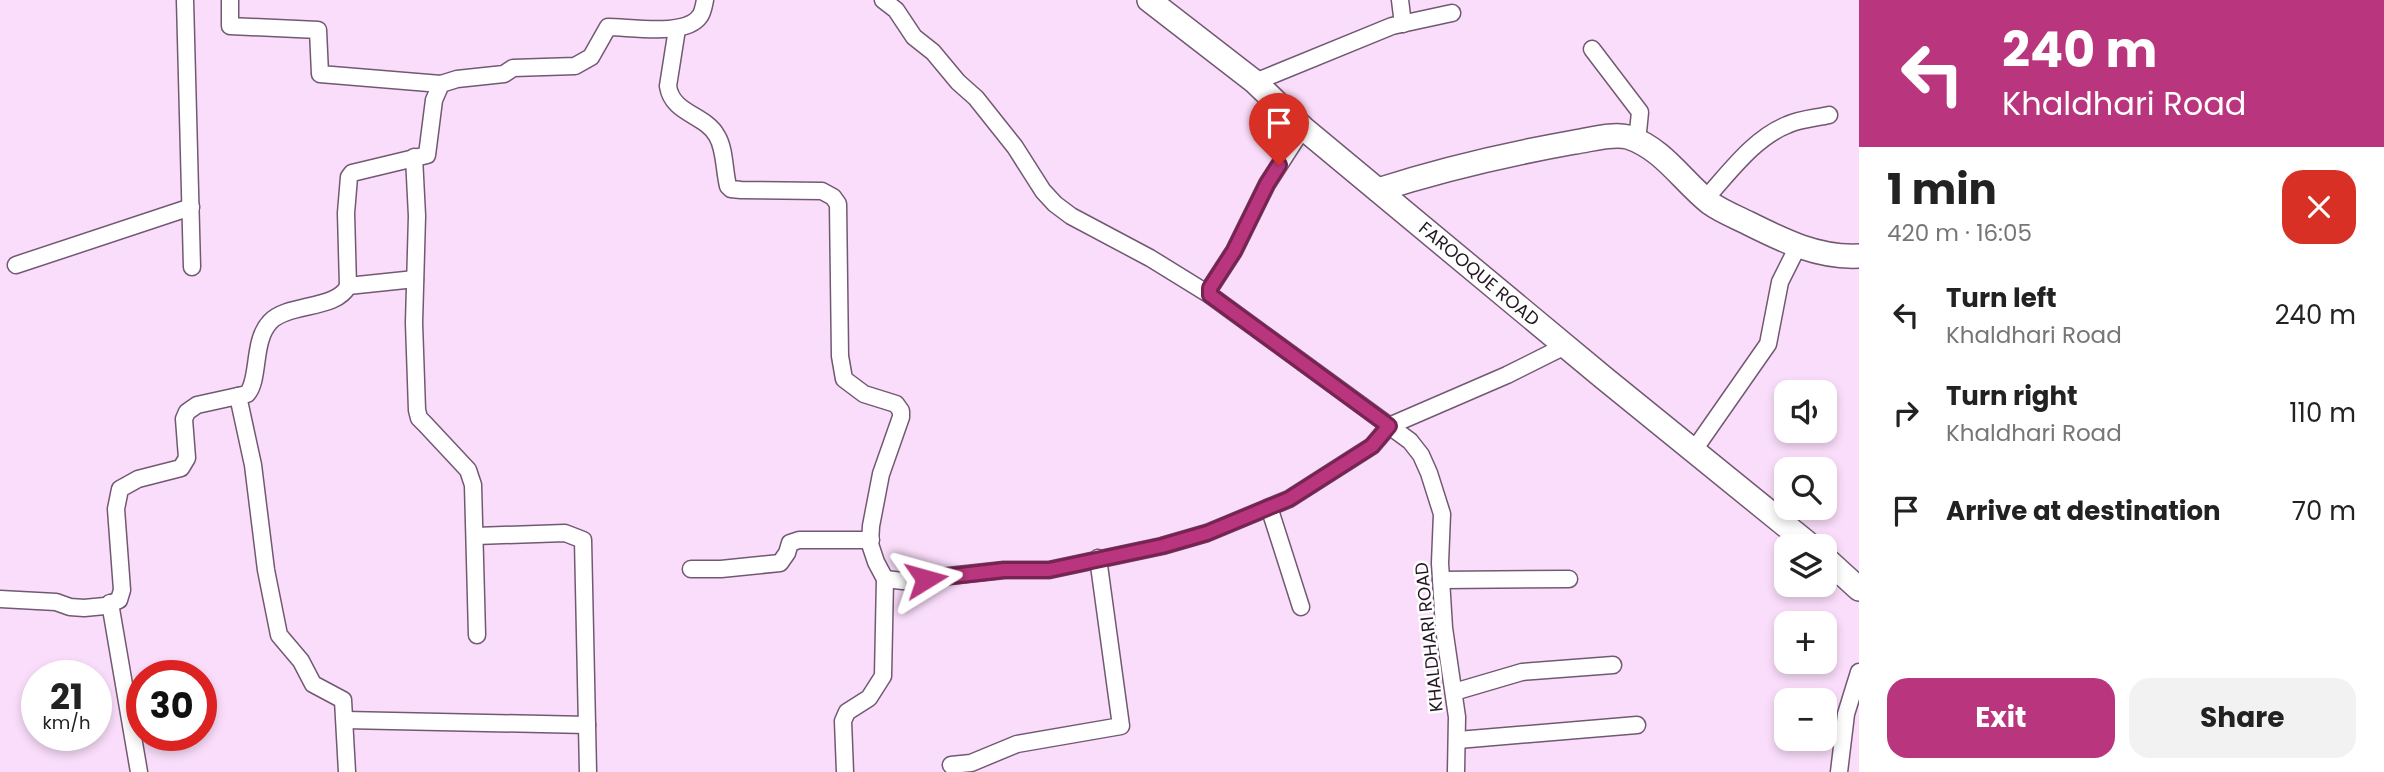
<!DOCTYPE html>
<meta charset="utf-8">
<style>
body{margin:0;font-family:Poppins,sans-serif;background:#f2f2f2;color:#222;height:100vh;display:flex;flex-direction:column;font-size:26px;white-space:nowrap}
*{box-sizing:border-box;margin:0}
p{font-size:23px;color:#767676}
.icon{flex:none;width:38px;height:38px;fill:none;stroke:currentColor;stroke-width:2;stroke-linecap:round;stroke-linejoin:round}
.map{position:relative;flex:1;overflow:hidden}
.drawer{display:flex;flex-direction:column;background:#fff;width:525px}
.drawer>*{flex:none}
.top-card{background:#b9367e;color:#fff;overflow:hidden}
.controls{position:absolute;left:1774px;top:380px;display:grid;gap:14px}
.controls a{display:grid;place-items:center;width:63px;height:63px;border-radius:14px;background:#fff;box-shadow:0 4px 10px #0003;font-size:35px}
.speed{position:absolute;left:21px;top:660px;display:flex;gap:14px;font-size:35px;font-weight:700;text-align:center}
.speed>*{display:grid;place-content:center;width:91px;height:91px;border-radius:50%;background:#fff;box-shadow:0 4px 10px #0003;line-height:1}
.speed small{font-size:18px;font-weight:400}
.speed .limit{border:10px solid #d22;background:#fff;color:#111}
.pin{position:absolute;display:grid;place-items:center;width:60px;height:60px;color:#fff;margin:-72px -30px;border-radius:50% 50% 50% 0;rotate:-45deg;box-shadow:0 0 7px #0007}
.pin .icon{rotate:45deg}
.me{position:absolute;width:77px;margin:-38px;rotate:82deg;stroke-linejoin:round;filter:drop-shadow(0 0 5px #0008)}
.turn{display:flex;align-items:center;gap:24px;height:147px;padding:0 28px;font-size:32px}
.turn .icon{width:91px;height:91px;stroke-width:2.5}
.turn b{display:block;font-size:49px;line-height:60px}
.round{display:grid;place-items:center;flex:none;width:74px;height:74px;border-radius:21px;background:#f2f2f2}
.overview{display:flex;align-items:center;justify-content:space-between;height:119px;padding:0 28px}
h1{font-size:42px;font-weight:700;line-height:52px}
.primary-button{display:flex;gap:14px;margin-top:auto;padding:14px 28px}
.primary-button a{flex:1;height:80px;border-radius:21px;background:#b9367e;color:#fff;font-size:28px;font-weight:700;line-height:80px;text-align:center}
.primary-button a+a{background:#f2f2f2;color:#222}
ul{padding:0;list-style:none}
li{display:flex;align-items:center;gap:21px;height:98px;padding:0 28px}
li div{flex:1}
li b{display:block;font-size:26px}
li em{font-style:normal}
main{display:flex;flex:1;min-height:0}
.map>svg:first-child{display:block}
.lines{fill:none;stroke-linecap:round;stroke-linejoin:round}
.street-casing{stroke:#725972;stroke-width:19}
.secondary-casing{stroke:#725972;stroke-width:26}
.street{stroke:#fff;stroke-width:16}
.secondary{stroke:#fff;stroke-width:23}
.route-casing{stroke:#782352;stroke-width:18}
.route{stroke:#b9367e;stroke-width:12}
.labels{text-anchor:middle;stroke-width:5;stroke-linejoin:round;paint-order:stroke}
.street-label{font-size:18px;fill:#221822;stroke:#fff}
</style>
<main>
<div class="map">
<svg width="1859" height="772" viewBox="0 0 1859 772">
<rect width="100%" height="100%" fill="#faddfa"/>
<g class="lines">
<defs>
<g id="street">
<path d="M185 0 192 267"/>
<path d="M230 0V26L318 30 320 74 441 84"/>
<path d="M883 0 896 10 914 37 933 52 958 82 976 98 1015 147 1043 191 1055 204 1071 216 1150 258 1210 295"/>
<path d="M1400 0 1403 24"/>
<path d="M677 29 668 86C672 114 705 114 717 136 725 149 724 170 728 186L731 189 741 190 822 191 833 197 838 204 840 356 844 379 864 394 896 404 901 411V417L881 474 871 526 870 544 876 562 885 579 883 676 869 698 847 712 843 721 845 772"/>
<path d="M1592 49 1640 112 1637 142"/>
<path d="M1255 82 1392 26 1452 13"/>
<path d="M1303 128 1267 184 1234 251 1210 288V295L1410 441 1421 455 1429 473 1442 514 1440 563 1444 628 1457 717 1456 772"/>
<path d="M414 157 417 216 414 323 417 410 419 418 425 424 468 470 473 485 477 635"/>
<path d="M1706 198C1729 173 1754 138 1787 125 1800 119 1816 118 1829 115"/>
<path d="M16 265 191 207"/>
<path d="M348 286 415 279"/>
<path d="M238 396 253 465 266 570 279 635 301 661 313 684 343 700 347 772"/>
<path d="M1694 450 1768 344 1780 282 1798 246"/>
<path d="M1269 507 1301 607"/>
<path d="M476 536 565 533 583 540 588 772"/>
<path d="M691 569H721L780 563 787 553 790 543 799 540H871"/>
<path d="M885 579 903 581 1004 570H1049L1162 546 1207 533 1289 499 1372 446 1389 426 1507 375 1565 346"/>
<path d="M1441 580 1569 579"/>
<path d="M0 599 56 602 70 607 84 608 105 606 119 600 122 590 116 509 120 489 138 479 181 468 187 458 184 419 187 412 197 405 247 394C260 380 252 341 270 322 287 303 337 310 348 286L346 213 349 177 352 173 427 155 434 100 441 84 457 79 504 74 513 68 575 66 591 57 608 27C631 27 686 37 700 16 703 12 704 5 705 0"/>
<path d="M110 603 139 772"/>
<path d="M1454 692 1522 672 1613 665"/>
<path d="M345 720 587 725"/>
<path d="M1458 740 1637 725"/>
<path d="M951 765 971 763 1017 744 1121 726 1098 558"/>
<path d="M1839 772 1846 714 1859 672"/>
</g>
<g id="secondary">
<path d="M1149 0 1255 82 1303 128 1604 378 1811 546"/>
<path d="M1378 190C1443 169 1508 154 1575 142 1590 140 1612 133 1628 137 1664 149 1682 181 1710 203 1721 211 1736 217 1748 223 1784 241 1818 258 1859 256"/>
<path d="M1825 558 1859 589"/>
</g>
</defs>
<use href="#street" class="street-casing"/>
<use href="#secondary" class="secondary-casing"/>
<use href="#street" class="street"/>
<use href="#secondary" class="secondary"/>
</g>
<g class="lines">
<defs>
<path id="route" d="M926 579 1004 570H1049L1162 546 1207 533 1289 499 1372 446 1389 426 1210 295V288L1234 251 1267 184 1279 165"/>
</defs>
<use href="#route" class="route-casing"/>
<use href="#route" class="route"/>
</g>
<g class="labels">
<g class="street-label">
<text transform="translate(1479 274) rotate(40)" y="6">FAROOQUE ROAD</text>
<text transform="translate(1429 637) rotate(-96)" y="6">KHALDHARI ROAD</text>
</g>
</g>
</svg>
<div class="controls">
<a><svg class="icon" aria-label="sound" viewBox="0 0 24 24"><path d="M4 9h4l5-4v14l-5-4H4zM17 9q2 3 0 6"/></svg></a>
<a><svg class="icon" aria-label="search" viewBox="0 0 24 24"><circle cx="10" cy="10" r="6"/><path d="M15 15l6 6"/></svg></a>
<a><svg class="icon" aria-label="layers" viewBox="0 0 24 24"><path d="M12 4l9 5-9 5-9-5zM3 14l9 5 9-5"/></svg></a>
<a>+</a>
<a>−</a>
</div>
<div class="speed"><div>21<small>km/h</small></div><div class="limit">30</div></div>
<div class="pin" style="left:1279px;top:165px;background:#d93025"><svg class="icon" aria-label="arrive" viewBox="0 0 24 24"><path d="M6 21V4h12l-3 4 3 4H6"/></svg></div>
<svg class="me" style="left:926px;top:579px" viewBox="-20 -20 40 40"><path d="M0-17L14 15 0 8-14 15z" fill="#b9367e" stroke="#fff" stroke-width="4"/></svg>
</div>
<section class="drawer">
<div class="top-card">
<div class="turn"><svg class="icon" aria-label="left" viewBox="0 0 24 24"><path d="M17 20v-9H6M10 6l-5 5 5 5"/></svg><div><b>240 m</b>Khaldhari Road</div></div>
</div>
<div class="overview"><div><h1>1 min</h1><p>420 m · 16:05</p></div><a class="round" style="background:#d93025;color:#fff"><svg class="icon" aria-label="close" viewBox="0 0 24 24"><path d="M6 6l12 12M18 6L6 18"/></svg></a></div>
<ul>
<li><svg class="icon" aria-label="left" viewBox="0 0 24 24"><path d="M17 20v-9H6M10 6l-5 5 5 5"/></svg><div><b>Turn left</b><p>Khaldhari Road</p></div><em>240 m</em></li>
<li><svg class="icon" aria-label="right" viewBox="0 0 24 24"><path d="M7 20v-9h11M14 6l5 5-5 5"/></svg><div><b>Turn right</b><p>Khaldhari Road</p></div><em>110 m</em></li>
<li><svg class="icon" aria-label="arrive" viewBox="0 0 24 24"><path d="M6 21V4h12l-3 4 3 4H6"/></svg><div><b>Arrive at destination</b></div><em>70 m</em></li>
</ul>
<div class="primary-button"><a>Exit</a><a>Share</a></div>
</section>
</main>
